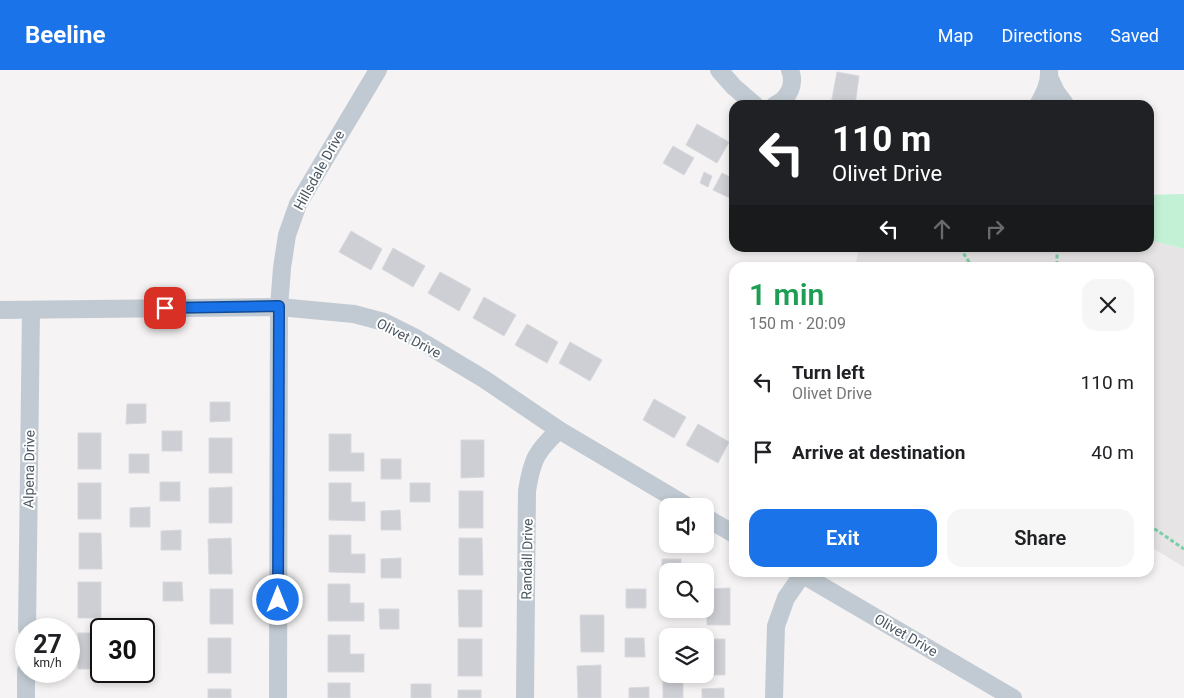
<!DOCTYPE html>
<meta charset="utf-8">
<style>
body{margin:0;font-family:Roboto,sans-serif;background:#f6f6f6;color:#202124;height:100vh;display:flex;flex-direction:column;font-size:19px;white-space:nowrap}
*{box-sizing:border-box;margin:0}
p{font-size:16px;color:#757577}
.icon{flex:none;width:28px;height:28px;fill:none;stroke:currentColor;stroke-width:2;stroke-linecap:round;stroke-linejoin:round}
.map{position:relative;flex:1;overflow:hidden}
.sheet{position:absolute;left:729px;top:192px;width:425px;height:315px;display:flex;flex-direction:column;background:#fff;border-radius:15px;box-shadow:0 2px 8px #0003}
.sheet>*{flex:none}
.banner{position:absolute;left:729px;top:30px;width:425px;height:152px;border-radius:15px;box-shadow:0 2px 8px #0003;background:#202124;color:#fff;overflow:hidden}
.fabs{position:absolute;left:659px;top:428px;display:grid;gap:10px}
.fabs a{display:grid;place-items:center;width:55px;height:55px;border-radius:10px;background:#fff;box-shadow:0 2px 8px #0003;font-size:25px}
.speed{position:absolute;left:15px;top:548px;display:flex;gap:10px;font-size:25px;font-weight:700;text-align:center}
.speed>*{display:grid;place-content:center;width:65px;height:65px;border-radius:50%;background:#fff;box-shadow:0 2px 8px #0003;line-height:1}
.speed small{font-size:12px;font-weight:400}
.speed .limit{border:2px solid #111;border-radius:8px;background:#fff;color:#111}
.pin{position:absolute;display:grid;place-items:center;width:42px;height:42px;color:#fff;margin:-21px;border-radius:10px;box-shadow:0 2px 8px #0006}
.me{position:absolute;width:55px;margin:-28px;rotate:0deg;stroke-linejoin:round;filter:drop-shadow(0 0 4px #0008)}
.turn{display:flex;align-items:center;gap:18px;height:105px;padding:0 20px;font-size:22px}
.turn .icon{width:65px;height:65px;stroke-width:2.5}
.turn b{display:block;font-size:35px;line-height:42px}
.lanes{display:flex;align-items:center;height:48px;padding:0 20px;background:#0003;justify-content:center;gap:25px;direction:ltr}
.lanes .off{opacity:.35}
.round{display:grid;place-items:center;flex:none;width:52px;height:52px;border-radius:15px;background:#f6f6f6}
.overview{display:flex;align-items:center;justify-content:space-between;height:85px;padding:0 20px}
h1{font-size:30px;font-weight:600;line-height:38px;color:#1e9e55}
.action{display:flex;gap:10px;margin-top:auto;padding:10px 20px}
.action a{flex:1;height:58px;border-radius:15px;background:#1a73e8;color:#fff;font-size:20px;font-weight:600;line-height:58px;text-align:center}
.action a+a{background:#f6f6f6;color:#202124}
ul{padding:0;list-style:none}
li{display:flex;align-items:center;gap:15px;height:70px;padding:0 20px}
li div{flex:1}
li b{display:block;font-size:19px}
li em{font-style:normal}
header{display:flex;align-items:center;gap:30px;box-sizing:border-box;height:70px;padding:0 25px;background:#1a73e8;color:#fff}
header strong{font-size:24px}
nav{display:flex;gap:28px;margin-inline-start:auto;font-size:18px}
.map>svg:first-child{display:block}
.education{fill:#e6e4e5}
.green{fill:#c3f1d5}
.building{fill:#cdcfd5;stroke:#d7d9de}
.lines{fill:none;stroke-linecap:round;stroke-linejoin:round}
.path{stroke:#7ad0a6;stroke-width:3;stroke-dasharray:4 2.5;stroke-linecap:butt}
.minor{stroke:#c1cad2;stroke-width:18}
.route-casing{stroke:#114b97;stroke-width:12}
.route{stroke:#1a73e8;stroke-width:9}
.labels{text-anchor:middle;stroke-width:4;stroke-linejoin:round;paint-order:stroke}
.street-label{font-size:14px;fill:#4a5661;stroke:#fff}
</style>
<header>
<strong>Beeline</strong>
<nav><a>Map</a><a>Directions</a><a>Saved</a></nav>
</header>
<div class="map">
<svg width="1184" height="628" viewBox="0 0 1184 628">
<rect width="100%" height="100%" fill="#f5f3f3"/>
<path class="education" d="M1149 170 1184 179V497L1149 476V198L855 197 859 178H1149Z"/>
<path class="green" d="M1184 124V179L1149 170V125Z"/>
<g class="building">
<path d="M837 2 859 6 855 35 831 34Z"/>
<path d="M697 54 729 72 717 93 686 75Z"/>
<path d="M673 76 694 88 684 105 663 93Z"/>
<path d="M704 102 712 106 708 117 700 113Z"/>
<path d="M722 103 734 109V130L713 120Z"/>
<path d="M351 161 382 179 371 200 339 182Z"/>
<path d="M393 178 425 196 413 217 382 199Z"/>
<path d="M440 202 471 219 459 241 428 223Z"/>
<path d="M484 227 516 245 504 266 473 248Z"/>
<path d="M527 254 558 272 547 293 515 275Z"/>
<path d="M570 272 602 290 590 311 559 293Z"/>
<path d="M654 329 686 347 674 368 643 350Z"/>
<path d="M210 332H230V351L210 352Z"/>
<path d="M127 334H146V353L126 354Z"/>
<path d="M698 354 729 372 718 393 686 375Z"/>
<rect x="162" y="361" width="20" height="20"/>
<rect x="78" y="363" width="23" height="36"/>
<path d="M329 364H351V383H364V401H329Z"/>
<rect x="209" y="368" width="23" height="35"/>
<path d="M461 370H484V407L461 408Z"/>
<rect x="129" y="384" width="20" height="19"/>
<rect x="381" y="389" width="20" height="20"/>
<rect x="160" y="412" width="20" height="19"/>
<rect x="78" y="413" width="23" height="36"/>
<path d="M329 413H351V432H365V451L329 450Z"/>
<rect x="410" y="413" width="20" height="19"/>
<path d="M232 417V453H209V418Z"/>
<rect x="459" y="421" width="24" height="37"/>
<path d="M150 437V457H130V438Z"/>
<path d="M400 440 401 460H381V441Z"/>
<path d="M181 460V480H161V461Z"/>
<path d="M79 463H101L102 499H79Z"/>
<path d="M329 465H351V484H365V503L329 502Z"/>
<path d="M231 468 232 504H209L208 469Z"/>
<path d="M459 468H482L483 505H459Z"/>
<path d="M401 488V508H381V489Z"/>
<path d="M662 489H681V501H668V508H662Z"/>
<rect x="78" y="512" width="23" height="36"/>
<path d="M163 512H182L183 531H163Z"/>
<path d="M328 514H350V533H364V551H328Z"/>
<path d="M730 518V555H707V519Z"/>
<rect x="210" y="519" width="23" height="35"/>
<rect x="626" y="519" width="20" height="19"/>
<path d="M458 520H482V557H459Z"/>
<path d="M379 539H399V559H380Z"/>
<path d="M580 545H604V582H581Z"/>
<rect x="78" y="563" width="23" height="36"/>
<path d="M328 565H350V584H364V602H328Z"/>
<rect x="208" y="568" width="23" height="35"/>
<path d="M625 568H644L645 587H625Z"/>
<rect x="458" y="569" width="24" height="37"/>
<path d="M705 569H725V605H702V604H705Z"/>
<path d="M601 595V628H578L577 596Z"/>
<rect x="663" y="611" width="20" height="17"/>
<rect x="328" y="613" width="22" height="15"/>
<rect x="411" y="614" width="20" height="14"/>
<path d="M649 617V628H629V618Z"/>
<path d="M724 618V628H702V619Z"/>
<rect x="208" y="619" width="23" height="9"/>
<rect x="458" y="620" width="23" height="8"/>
</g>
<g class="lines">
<g class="path">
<path d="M960 178 973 198"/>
<path d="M1057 178V198"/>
<path d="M1149 455 1184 479"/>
</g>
<g class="minor">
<path d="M719 0 734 17 755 35"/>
<path d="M1050 9 1056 22 1065 34"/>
<path d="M775 35C788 29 796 15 790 0"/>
<path d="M1038 35C1044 24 1050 13 1049 0"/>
<path d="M0 240 279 237 354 244 384 252 414 267 484 309 559 360 687 436"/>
<path d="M705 447 734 464"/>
<path d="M798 502 1013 628"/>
<path d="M27 559 31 240"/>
<path d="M26 628V601"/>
<path d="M278 628 279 237 282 198 287 165 298 134 378 0"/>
<path d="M525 628 527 421C532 389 536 382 559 360"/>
<path d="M774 628 776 556 786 528 802 505"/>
</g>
</g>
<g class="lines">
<defs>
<path id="route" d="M165 238 279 236 278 530"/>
</defs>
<use href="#route" class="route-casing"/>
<use href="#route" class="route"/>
</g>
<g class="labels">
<g class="street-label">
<text transform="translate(319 100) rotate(-61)" y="5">Hillsdale Drive</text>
<text transform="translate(409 268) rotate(27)" y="5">Olivet Drive</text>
<text transform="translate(29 399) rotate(-89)" y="5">Alpena Drive</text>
<text transform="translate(527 489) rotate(-89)" y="5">Randall Drive</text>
<text transform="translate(906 565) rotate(30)" y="5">Olivet Drive</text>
</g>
</g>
</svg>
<div class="fabs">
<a><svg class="icon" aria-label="sound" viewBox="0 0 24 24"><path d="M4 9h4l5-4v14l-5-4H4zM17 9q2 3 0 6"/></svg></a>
<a><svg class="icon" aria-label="search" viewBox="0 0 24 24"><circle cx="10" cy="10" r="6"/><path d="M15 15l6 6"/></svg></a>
<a><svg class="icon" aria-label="layers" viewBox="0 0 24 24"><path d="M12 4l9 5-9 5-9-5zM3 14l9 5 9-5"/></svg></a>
</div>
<div class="speed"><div>27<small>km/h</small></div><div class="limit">30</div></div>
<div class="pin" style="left:165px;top:238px;background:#d93025"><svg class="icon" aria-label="arrive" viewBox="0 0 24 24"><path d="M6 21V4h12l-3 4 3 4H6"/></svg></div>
<svg class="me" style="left:278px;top:530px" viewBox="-20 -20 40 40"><circle r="17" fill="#1a73e8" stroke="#fff" stroke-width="3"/><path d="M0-11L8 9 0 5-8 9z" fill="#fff"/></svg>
<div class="banner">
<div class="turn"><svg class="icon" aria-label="left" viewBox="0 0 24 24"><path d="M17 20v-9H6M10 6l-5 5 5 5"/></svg><div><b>110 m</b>Olivet Drive</div></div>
<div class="lanes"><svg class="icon" aria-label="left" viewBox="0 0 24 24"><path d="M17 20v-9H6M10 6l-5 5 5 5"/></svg><svg class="icon off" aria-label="ahead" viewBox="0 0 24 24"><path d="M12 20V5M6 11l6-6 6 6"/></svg><svg class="icon off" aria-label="right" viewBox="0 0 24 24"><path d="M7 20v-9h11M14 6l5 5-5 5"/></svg></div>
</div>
<section class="sheet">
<div class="overview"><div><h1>1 min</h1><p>150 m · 20:09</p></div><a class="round"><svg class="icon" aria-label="close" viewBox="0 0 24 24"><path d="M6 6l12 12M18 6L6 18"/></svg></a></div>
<ul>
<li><svg class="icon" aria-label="left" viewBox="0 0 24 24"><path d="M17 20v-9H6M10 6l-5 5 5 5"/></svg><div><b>Turn left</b><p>Olivet Drive</p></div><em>110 m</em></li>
<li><svg class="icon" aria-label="arrive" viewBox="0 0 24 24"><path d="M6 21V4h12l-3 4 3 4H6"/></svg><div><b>Arrive at destination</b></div><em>40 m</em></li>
</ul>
<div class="action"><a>Exit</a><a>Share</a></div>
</section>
</div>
